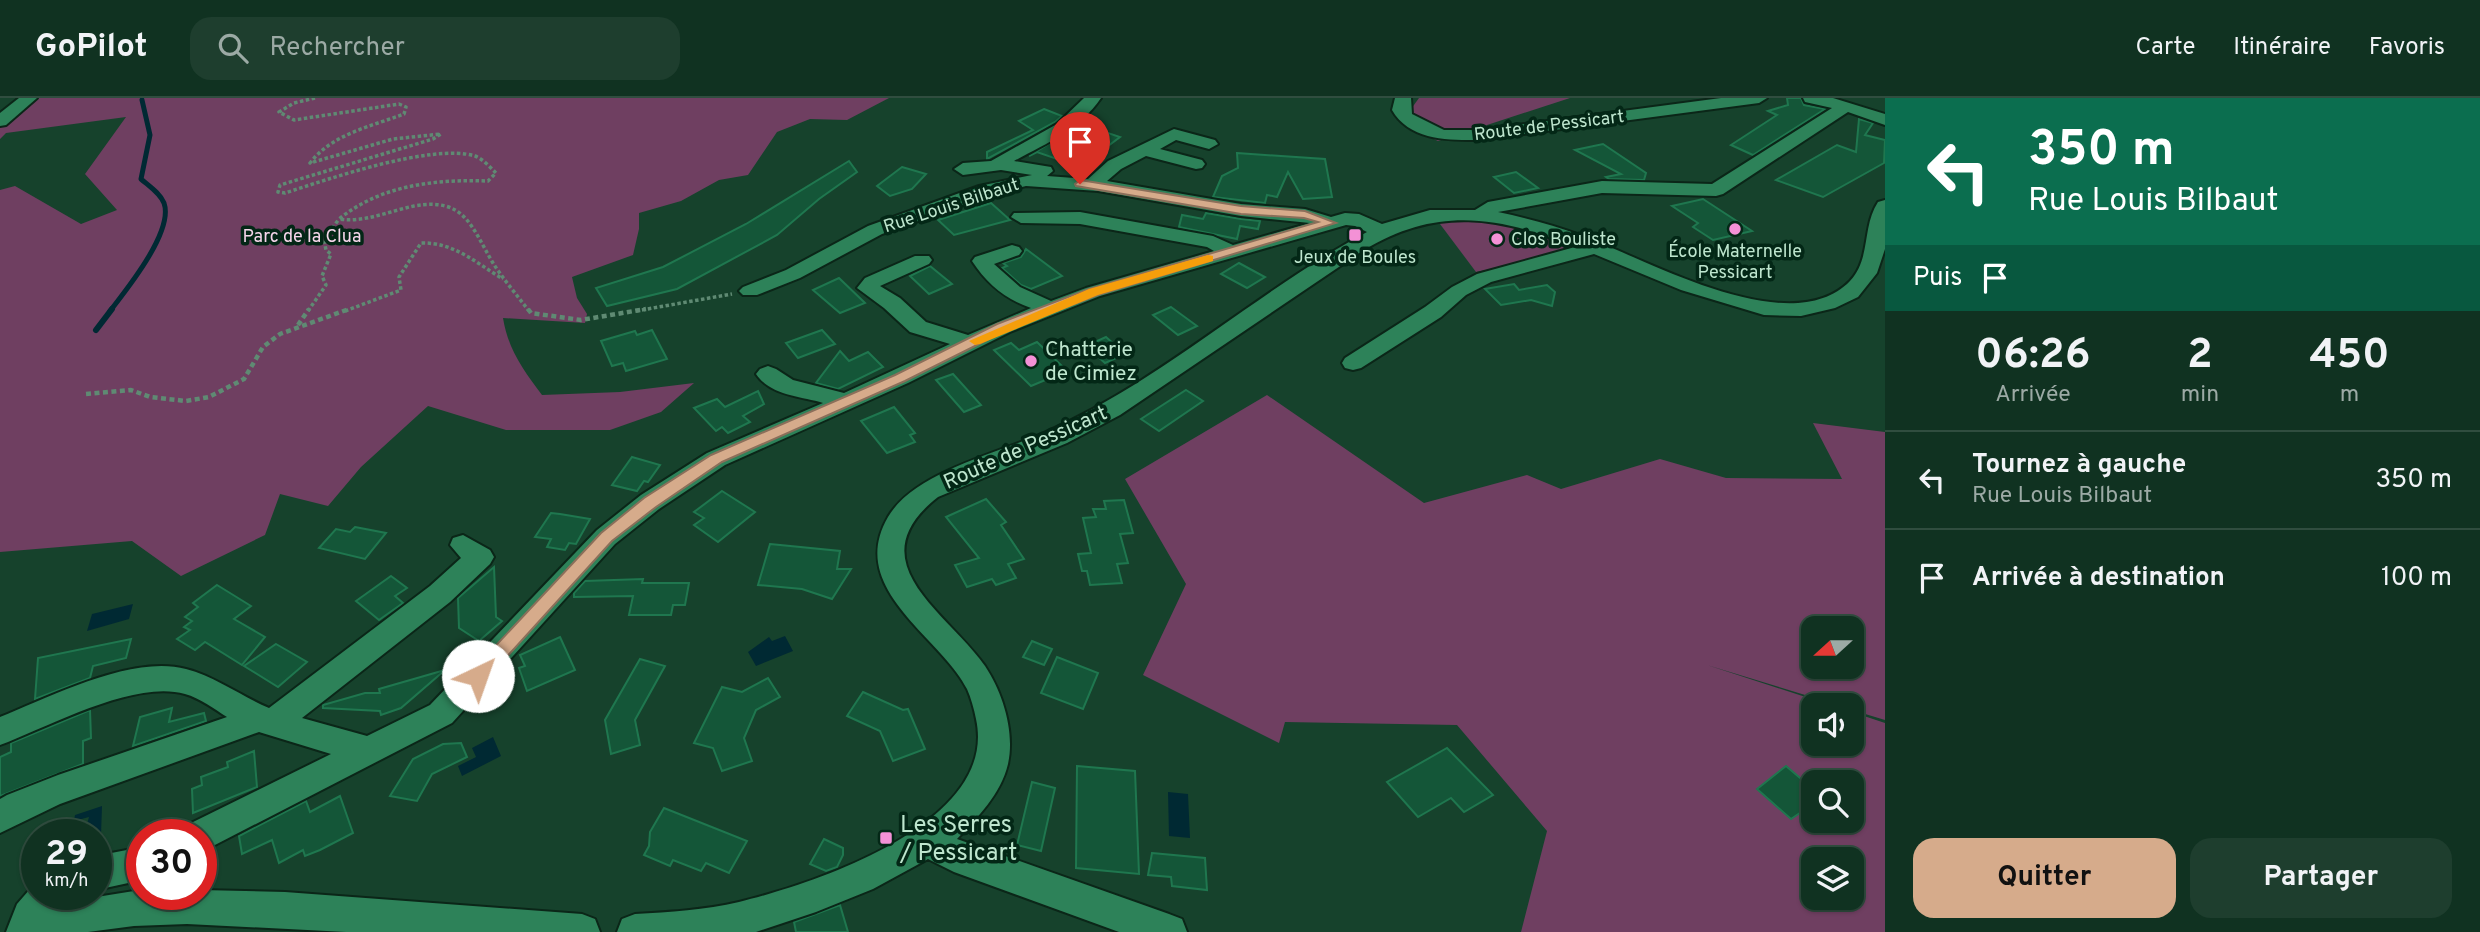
<!DOCTYPE html>
<html lang="fr">
<meta charset="utf-8">
<style>
body{margin:0;font-family:Overpass,sans-serif;background:#1e3e2e;color:#f1f3f6;height:100vh;display:flex;flex-direction:column;font-size:26px;white-space:nowrap}
*{box-sizing:border-box;margin:0}
p{font-size:23px;color:#9caaa5}
.icon{flex:none;width:38px;height:38px;fill:none;stroke:currentColor;stroke-width:2;stroke-linecap:round;stroke-linejoin:round}
.map{position:relative;flex:1;overflow:hidden}
.side{display:flex;flex-direction:column;background:#103221;width:595px}
.side>*{flex:none}
.hud{background:#0b6e4f;color:#fff;overflow:hidden}
.needle{width:46px;rotate:249deg}
.fabs{position:absolute;left:1801px;top:518px;display:grid;gap:14px}
.fabs a{display:grid;place-items:center;width:63px;height:63px;border-radius:14px;background:#103221;box-shadow:0 2px 5px #0004,0 0 0 2px #304d3f;font-size:35px}
.speed{position:absolute;left:21px;top:721px;display:flex;gap:14px;font-size:35px;font-weight:700;text-align:center}
.speed>*{display:grid;place-content:center;width:91px;height:91px;border-radius:50%;background:#103221;box-shadow:0 2px 5px #0004,0 0 0 2px #304d3f;line-height:1}
.speed small{font-size:18px;font-weight:400}
.speed .limit{border:10px solid #d22;background:#fff;color:#111}
.pin{position:absolute;display:grid;place-items:center;width:60px;height:60px;color:#fff;margin:-72px -30px;border-radius:50% 50% 50% 0;rotate:-45deg;box-shadow:0 0 7px #0007}
.pin .icon{rotate:45deg}
.me{position:absolute;width:77px;margin:-38px;rotate:42deg;stroke-linejoin:round;filter:drop-shadow(0 0 5px #0008)}
.turn{display:flex;align-items:center;gap:24px;height:147px;padding:0 28px;font-size:32px}
.turn .icon{width:91px;height:91px;stroke-width:2.5}
.turn b{display:block;font-size:49px;line-height:60px}
.then{display:flex;align-items:center;height:66px;padding:0 28px;background:#0003;gap:14px;font-size:26px}
.eta{display:flex;justify-content:space-evenly;align-items:center;height:119px;text-align:center}
.eta b{font-size:42px;font-weight:700;line-height:49px}
.button{display:flex;gap:14px;margin-top:auto;padding:14px 28px}
.button a{flex:1;height:80px;border-radius:21px;background:#d6ab8b;color:#111;font-size:28px;font-weight:700;line-height:80px;text-align:center}
.button a+a{background:#1e3e2e;color:#f1f3f6}
ul{padding:0;list-style:none}
li{display:flex;align-items:center;gap:21px;height:98px;padding:0 28px;border-top:2px solid #304d3f}
li div{flex:1}
li b{display:block;font-size:26px}
li em{font-style:normal}
header{display:flex;align-items:center;gap:42px;box-sizing:border-box;height:98px;padding:0 35px;background:#103221;border-bottom:2px solid #304d3f}
header strong{font-size:33px}
nav{display:flex;gap:38px;margin-inline-start:auto;font-size:24px}
.search{width:490px;height:63px;background:#1e3e2e;display:flex;align-items:center;gap:18px;box-sizing:border-box;padding:0 24px;border-radius:21px;color:#9caaa5;font-size:26px}
main{display:flex;flex:1;min-height:0}
.map>svg:first-child{display:block}
.green{fill:#6f3f61;fill-rule:evenodd}
.water{fill:#002933}
.lines{fill:none;stroke-linecap:round;stroke-linejoin:round}
.stream-far1{stroke:#002933;stroke-width:5}
.stream{stroke:#002933;stroke-width:6}
.building{fill:#145638;stroke:#1f774f;stroke-width:2}
.minor-casing{stroke:#0b2618;stroke-width:4}
.path-far1{stroke:#5f8a73;stroke-width:3.5;stroke-dasharray:3.5 2.5;stroke-linecap:butt}
.path{stroke:#5f8a73;stroke-width:4.5;stroke-dasharray:5 3.5;stroke-linecap:butt}
.minor{fill:#2d8259;fill-rule:evenodd}
.route{fill:#d6ab8b;stroke:#8b6f5a;stroke-width:2}
.slow{fill:#f59e0b}
.poi-dot{fill:#f391d6;stroke:#032716;stroke-width:2.5}
.labels{text-anchor:middle;stroke-width:7;stroke-linejoin:round;paint-order:stroke}
.far-street-label{font-size:18px;fill:#bee6ce;stroke:#032716}
.far-park-label{font-size:18px;fill:#f6d6eb;stroke:#032716}
.far-poi-label{font-size:18px;fill:#bee6ce;stroke:#032716}
.poi-label{font-size:21px;fill:#bee6ce;stroke:#032716;text-anchor:start}
.street-label{font-size:21px;fill:#bee6ce;stroke:#032716}
.near-poi-label{font-size:24px;fill:#bee6ce;stroke:#032716;text-anchor:start}
</style>
<header>
<strong>GoPilot</strong>
<div class="search"><svg class="icon" aria-label="search" viewBox="0 0 24 24"><circle cx="10" cy="10" r="6"/><path d="M15 15l6 6"/></svg>Rechercher</div>
<nav><a>Carte</a><a>Itinéraire</a><a>Favoris</a></nav>
</header>
<main>
<div class="map">
<svg width="1885" height="834" viewBox="0 0 1885 834">
<rect width="100%" height="100%" fill="#16422c"/>
<g class="green">
<path d="M36 0H889L847 22 810 21 777 34 748 77 719 82 681 103 639 115V131L633 157 572 179 577 200 587 216 585 225 503 220C508 251 523 272 542 297L620 294 694 285 661 314 610 332H506L428 308 361 369 328 408 280 396 265 437 181 478 132 443 0 454V92L15 88 81 126 117 112 85 76 126 19 6 35 0 41V28L14 22Z"/>
<path d="M1419 0H1570L1438 43 1401 25Z"/>
<path d="M1463 120C1495 124 1547 134 1573 155L1476 174 1437 122Z"/>
<path d="M1267 297 1424 405 1527 377 1561 391 1660 361 1726 380 1842 381 1813 325 1885 334V622L1852 612V607H1838L1707 567 1830 607H1813V646H1852V614L1885 625V834H1521L1547 733 1457 627 1285 624 1279 645 1143 577 1186 486 1125 381ZM1813 530H1852V569H1813ZM1813 684H1852V723H1813ZM1813 761H1852V800H1813Z"/>
</g>
<g class="water">
<path d="M133 506 129 521 87 533 92 516Z"/>
<path d="M785 538 793 553 756 568 748 554 769 539 772 543Z"/>
<path d="M493 639 501 658 462 678 458 668 476 659 472 650Z"/>
<path d="M1168 694 1188 696 1190 740 1169 738Z"/>
<path d="M102 708 101 737H84L89 719 74 723 75 717Z"/>
</g>
<g class="lines">
<path class="stream-far1" d="M110 213C127 191 174 133 164 105 160 95 149 88 141 81L150 37 142 2"/>
<path class="stream" d="M96 232 112 211"/>
</g>
<g class="building">
<path d="M1787 0H1801L1804 7 1825 11 1753 57 1731 47 1777 17 1768 13 1788 7Z"/>
<path d="M1044 11 1062 18 1055 24 987 61V54L1033 32 1019 23Z"/>
<path d="M1859 21 1873 25 1865 37 1885 42 1884 65 1823 99 1776 82 1837 47 1856 54Z"/>
<path d="M1081 26 1120 39 1080 69 1037 54 1029 58Z"/>
<path d="M1603 46 1646 75 1644 82 1609 81 1606 79 1621 76 1575 52Z"/>
<path d="M1237 55 1325 61 1332 99 1303 101 1288 74 1277 99 1267 97 1265 105 1213 99 1222 78 1238 70Z"/>
<path d="M849 63 857 74 819 101 777 137 677 191 607 208 596 190 663 169 746 126Z"/>
<path d="M902 69 926 76 912 91 890 98 877 88Z"/>
<path d="M1516 74 1538 90 1514 95 1494 79Z"/>
<path d="M1703 101 1752 133 1713 142 1693 129 1698 125 1672 108Z"/>
<path d="M991 105 1010 122 954 137 938 122Z"/>
<path d="M1206 115 1241 121 1260 123 1258 131 1240 128 1237 141 1179 129 1182 117 1203 121Z"/>
<path d="M1026 151 1062 178 1031 191 1021 187 1002 170 1007 168 1003 165 1021 159Z"/>
<path d="M1239 165 1250 171 1265 179 1247 190 1221 176Z"/>
<path d="M930 168 952 186 929 196 910 178Z"/>
<path d="M839 180 865 205 840 215 813 192Z"/>
<path d="M1514 186 1519 192 1547 187 1555 194 1552 208 1531 202 1501 207 1485 191Z"/>
<path d="M1171 209 1197 228 1178 237 1153 217Z"/>
<path d="M652 232 667 261 626 273 623 265 612 268 601 243 635 233 637 237Z"/>
<path d="M822 232 835 246 798 260 786 245Z"/>
<path d="M1106 239 1125 256 1105 265 1086 248Z"/>
<path d="M1037 244 1067 273 1031 288 994 252 1011 245 1019 252Z"/>
<path d="M840 253 849 263 868 254 883 269 838 291 816 285Z"/>
<path d="M953 276 981 307 964 314 936 282Z"/>
<path d="M1186 292 1203 303 1159 333 1141 321Z"/>
<path d="M758 293 764 306 743 318 750 324 728 335 722 329 716 333 694 310 717 301 725 309Z"/>
<path d="M894 309 915 335 910 337 915 344 887 355 861 323Z"/>
<path d="M632 359 660 367 648 384 644 383 637 393 612 387Z"/>
<path d="M722 393 755 414 718 444 694 427 704 420 694 414Z"/>
<path d="M986 401 1006 424 1001 427 1024 461 1008 466 1016 480 996 487 992 481 967 489 955 467 979 460 946 419Z"/>
<path d="M1124 402 1133 435 1120 436 1128 465 1117 466 1122 485 1090 487 1087 473H1082L1078 456 1091 455 1083 420 1096 419 1093 411H1106L1104 403Z"/>
<path d="M551 415 560 416 590 421 576 446 569 445 565 452 547 449 551 441 535 439Z"/>
<path d="M355 429 386 435 365 461 319 450 336 431 350 434Z"/>
<path d="M770 446 840 453 837 471H851L832 501 802 491 758 487Z"/>
<path d="M494 469 496 519 502 523 479 543 459 530 458 500Z"/>
<path d="M391 478 407 490 395 498 403 505 379 522 356 503Z"/>
<path d="M643 481 642 485H689L685 507H673L671 517H629L633 498 574 499V495L585 483Z"/>
<path d="M217 487 251 508 234 521 265 539 242 567 205 544 195 552 177 541 190 532 184 529 192 523 185 519 198 509 193 505Z"/>
<path d="M560 539 575 572 527 593 519 570 525 568 520 557Z"/>
<path d="M131 541 126 560 93 568 90 580 35 601 38 560Z"/>
<path d="M1032 543 1052 551 1044 567 1023 559Z"/>
<path d="M276 546 307 564 278 589 244 568Z"/>
<path d="M1057 559 1098 575 1083 611 1041 595Z"/>
<path d="M640 561 665 568 635 622 640 647 611 656 605 622Z"/>
<path d="M445 572 401 610 381 617 380 613 323 610V607L365 595H380L379 591Z"/>
<path d="M768 580 780 599 756 612 744 640 752 663 722 673 713 650 694 645 722 589 742 594Z"/>
<path d="M863 594 903 612 908 611 925 651 893 663 880 633 847 618Z"/>
<path d="M172 610 169 624 204 615 206 623 133 648 140 619Z"/>
<path d="M90 612 91 640 83 643V666L0 698V659L11 654V645Z"/>
<path d="M461 645 467 659 432 676 417 703 390 698 413 661 443 646Z"/>
<path d="M1447 650 1493 697 1464 714 1451 700 1418 719 1387 684Z"/>
<path d="M254 653 257 689 193 715 192 691 202 687 201 679 228 669 227 664Z"/>
<path d="M1077 668 1135 673 1139 776 1076 770Z"/>
<path d="M1786 668 1813 691V706L1791 721 1757 691Z"/>
<path d="M1032 684 1055 690 1041 753 1017 747Z"/>
<path d="M340 698 353 735 320 752 305 758 303 752 279 765 272 742 242 756 239 738 306 703 310 714Z"/>
<path d="M664 710 747 743 729 775 706 765 701 773 673 762 670 768 644 757 649 748 650 734Z"/>
<path d="M824 741 843 750V757L837 769 826 773 810 766Z"/>
<path d="M1152 755 1205 760 1207 792 1172 788 1171 779 1148 777Z"/>
<path d="M840 807 848 834H796L794 824Z"/>
</g>
<g class="lines">
<defs>
<g id="minor">
<path d="M19 0H37L6 27 0 28V15Z"/>
<path d="M1084 0H1101C1079 32 1047 45 1014 63L1051 69 1053 73 1047 78 1088 81 1108 63 1174 31 1215 42 1218 46 1209 51 1176 42 1160 51 1202 62 1205 66 1202 70 1196 71 1146 58 1121 71 1107 83 1241 106 1305 111 1331 119 1345 115 1359 116 1382 126 1430 112H1475L1488 104 1602 83 1712 86 1832 10 1805 4 1803 0H1833L1885 16V27L1848 14 1723 96 1716 98 1602 95 1498 114C1526 120 1554 127 1580 137 1645 160 1790 245 1850 183 1871 161 1862 128 1878 104L1885 102V151L1877 175 1858 199 1835 210 1801 218 1764 217 1681 192 1594 156 1491 184 1466 197 1441 219 1361 270 1353 272 1345 270 1342 265 1345 260 1425 209 1452 189 1477 176 1575 149C1499 118 1437 108 1364 152L1120 317 1067 345 938 399C855 464 947 514 985 568 1003 595 1015 634 1008 666 1001 696 977 720 957 741L1169 816 1182 821 1187 834H1119L954 774 928 761 873 791 816 814 756 834H617L622 821 635 816C670 814 705 812 739 804 816 785 999 725 976 621 974 611 971 600 967 591 940 538 846 491 888 419 915 373 1000 355 1048 333 1163 282 1257 193 1367 134L1355 128 1346 127 1100 198 1010 234 908 285 725 367 659 411 615 446 452 625 213 748 201 753V737H184L189 726 331 656 259 634 60 706 0 735V701L7 697 58 677 227 619C214 611 200 600 185 596 135 581 48 629 0 647V619C49 599 133 556 186 571 216 579 241 598 269 610L430 488 461 460 450 447 453 440 463 437 490 452 494 459 490 466 450 504 302 620 367 638 430 607 597 432 641 397 707 355 823 305C800 298 771 298 756 276L760 271 768 268 776 271 793 282 844 295 950 246 910 234 884 210 857 190 865 180 915 158H929L932 162 929 166 880 188 900 200 926 224 968 237 1031 210C1005 201 987 186 972 163L975 159 1012 147 1019 149 1022 153 1019 157 994 166 1020 189 1051 203 1086 190 1214 153 1207 149 1080 126 1021 125 1011 119 1014 115 1080 114 1213 138 1233 147 1310 125 1241 118 1098 93 1026 88 993 96 882 136 800 180 757 197H743L739 193 743 189 786 172 868 128 979 88 1032 77 1001 72 963 77 954 71 963 65 991 63 1057 26Z"/>
<path d="M1395 0H1411L1412 16 1444 32H1479L1721 0H1767L1759 5 1479 42C1448 42 1410 43 1392 12Z"/>
<path d="M142 749V782L96 792V758Z"/>
<path d="M37 783V796H63L59 805 134 793 142 792V796H201V792L285 794 582 816 595 821 600 834H346L187 826 134 828 88 834H6L17 806Z"/>
</g>
</defs>
<use href="#minor" class="minor-casing"/>
<g class="path-far1">
<path d="M315 0 294 5 279 14 294 22 399 6 406 9 404 16C372 28 332 36 310 65L393 41 441 36 433 41 280 87 278 94 285 95C329 81 432 45 475 58 483 61 490 69 496 75L488 83C436 81 381 87 339 121 363 125 390 113 414 108 465 99 471 128 493 165 503 181 517 197 529 213"/>
<path d="M308 213 326 187 322 178 331 156 326 152 324 142 339 121"/>
<path d="M345 213 401 192 399 179 421 145C454 144 476 165 503 181"/>
<path d="M636 213 732 196"/>
</g>
<g class="path">
<path d="M528 211 531 215 581 222 646 211"/>
<path d="M298 227 309 211"/>
<path d="M86 296 131 292 150 299 186 303 209 299 244 281 263 249 280 236 349 211"/>
</g>
<use href="#minor" class="minor"/>
</g>
<path class="route" d="M1080 82 1241 108 1305 113 1336 125 1098 197 1007 232 905 283 722 364 656 409 612 443 484 584 478 586 472 584 469 578 472 573 601 435 644 400 711 357 895 277 997 226 1089 191 1318 124 1304 120 1241 116 1076 88 1075 86Z"/>
<path class="slow" d="M1208 157 1213 158V163L1098 197 980 246 975 247 969 243 1089 191Z"/>
<g class="poi-dot">
<circle cx="1735" cy="131" r="7"/>
<rect x="1348" y="130" width="14" height="14" rx="3.5"/>
<circle cx="1497" cy="141" r="7"/>
<circle cx="1031" cy="263" r="7"/>
<rect x="879" y="733" width="14" height="14" rx="3.5"/>
</g>
<g class="labels">
<g class="far-street-label">
<text transform="translate(1549 27) rotate(-7)" y="6">Route de Pessicart</text>
<text transform="translate(951 107) rotate(-18)" y="6">Rue Louis Bilbaut</text>
</g>
<g class="far-park-label">
<text x="302" y="144">Parc de la Clua</text>
</g>
<g class="far-poi-label">
<text x="1511" y="147" text-anchor="start">Clos Bouliste</text>
<text x="1735" y="159">École Maternelle<tspan x="1735" dy="21">Pessicart</tspan></text>
<text x="1355" y="165">Jeux de Boules</text>
</g>
<g class="poi-label">
<text x="1045" y="258">Chatterie<tspan x="1045" dy="24">de Cimiez</tspan></text>
</g>
<g class="street-label">
<text transform="translate(1025 349) rotate(-24)" y="7">Route de Pessicart</text>
</g>
<g class="near-poi-label">
<text x="900" y="734">Les Serres<tspan x="900" dy="28">/ Pessicart</tspan></text>
</g>
</g>
</svg>
<div class="fabs">
<a><svg class="needle" viewBox="-14 -14 28 28"><path d="M0-13l5 13h-10z" fill="#e53935"/><path d="M0 13l5-13h-10z" fill="#9caaa5"/></svg></a>
<a><svg class="icon" aria-label="sound" viewBox="0 0 24 24"><path d="M4 9h4l5-4v14l-5-4H4zM17 9q2 3 0 6"/></svg></a>
<a><svg class="icon" aria-label="search" viewBox="0 0 24 24"><circle cx="10" cy="10" r="6"/><path d="M15 15l6 6"/></svg></a>
<a><svg class="icon" aria-label="layers" viewBox="0 0 24 24"><path d="M12 4l9 5-9 5-9-5zM3 14l9 5 9-5"/></svg></a>
</div>
<div class="speed"><div>29<small>km/h</small></div><div class="limit">30</div></div>
<div class="pin" style="left:1080px;top:86px;background:#d93025"><svg class="icon" aria-label="arrive" viewBox="0 0 24 24"><path d="M6 21V4h12l-3 4 3 4H6"/></svg></div>
<svg class="me" style="left:478px;top:578px" viewBox="-20 -20 40 40"><circle r="19" fill="#fff"/><path d="M0-13L10 11 0 6-10 11z" fill="#d6ab8b"/></svg>
</div>
<section class="side">
<div class="hud">
<div class="turn"><svg class="icon" aria-label="left" viewBox="0 0 24 24"><path d="M17 20v-9H6M10 6l-5 5 5 5"/></svg><div><b>350 m</b>Rue Louis Bilbaut</div></div>
<div class="then">Puis<svg class="icon" aria-label="arrive" viewBox="0 0 24 24"><path d="M6 21V4h12l-3 4 3 4H6"/></svg></div>
</div>
<div class="eta">
<div><b>06:26</b><p>Arrivée</p></div>
<div><b>2</b><p>min</p></div>
<div><b>450</b><p>m</p></div>
</div>
<ul>
<li><svg class="icon" aria-label="left" viewBox="0 0 24 24"><path d="M17 20v-9H6M10 6l-5 5 5 5"/></svg><div><b>Tournez à gauche</b><p>Rue Louis Bilbaut</p></div><em>350 m</em></li>
<li><svg class="icon" aria-label="arrive" viewBox="0 0 24 24"><path d="M6 21V4h12l-3 4 3 4H6"/></svg><div><b>Arrivée à destination</b></div><em>100 m</em></li>
</ul>
<div class="button"><a>Quitter</a><a>Partager</a></div>
</section>
</main>
